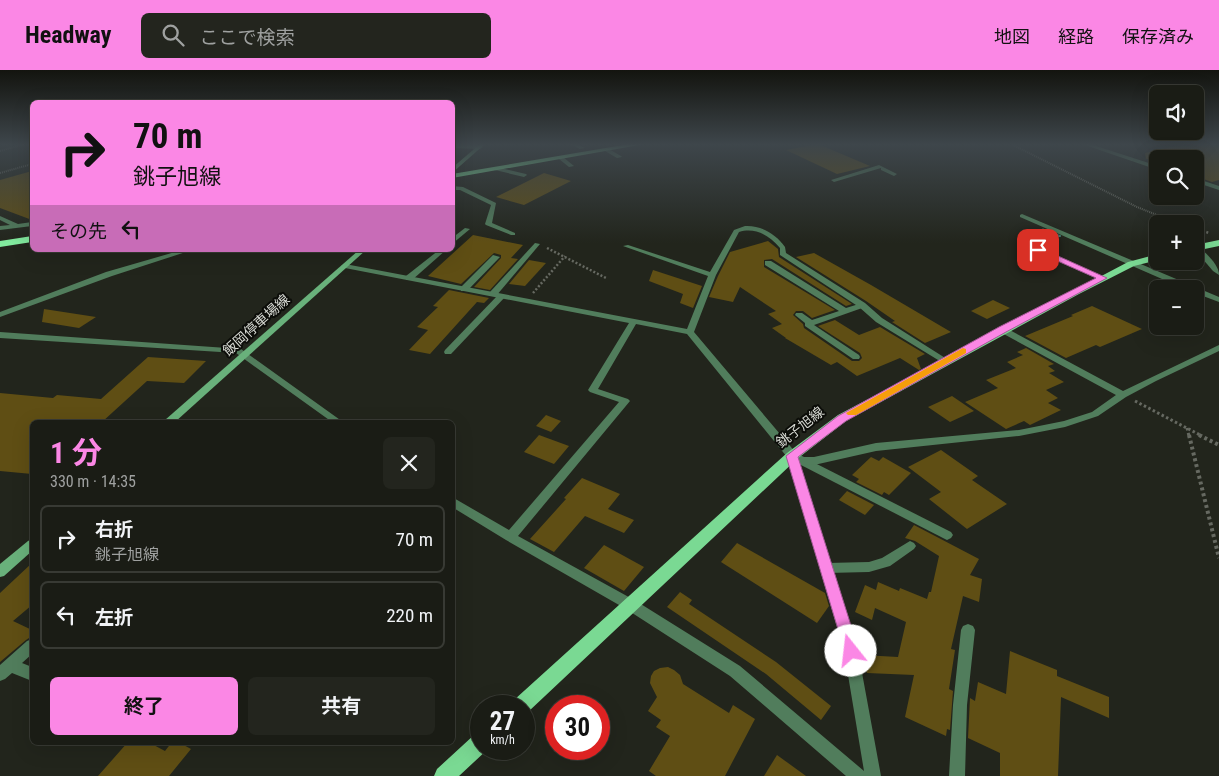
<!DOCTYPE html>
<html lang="ja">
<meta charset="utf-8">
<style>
body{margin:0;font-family:"Roboto Condensed","Noto Sans JP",sans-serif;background:#23251e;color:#f1f3f6;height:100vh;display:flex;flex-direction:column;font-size:19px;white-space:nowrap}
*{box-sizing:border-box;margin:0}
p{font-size:16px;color:#9fa1a0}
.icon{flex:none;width:28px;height:28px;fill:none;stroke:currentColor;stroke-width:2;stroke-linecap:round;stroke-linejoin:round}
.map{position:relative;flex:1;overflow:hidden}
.details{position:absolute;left:30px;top:350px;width:425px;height:325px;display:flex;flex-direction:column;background:#1a1c15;border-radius:8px;box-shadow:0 5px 20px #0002,0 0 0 1px #383a34}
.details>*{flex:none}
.hud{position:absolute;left:30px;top:30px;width:425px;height:152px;border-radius:8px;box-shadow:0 5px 20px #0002,0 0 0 1px #383a34;background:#fb87e5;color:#111;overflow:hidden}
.buttons{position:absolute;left:1149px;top:15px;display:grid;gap:10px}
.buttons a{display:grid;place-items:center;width:55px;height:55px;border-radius:8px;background:#1a1c15;box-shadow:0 5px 20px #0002,0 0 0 1px #383a34;font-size:25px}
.speed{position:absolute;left:470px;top:625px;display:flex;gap:10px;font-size:25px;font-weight:700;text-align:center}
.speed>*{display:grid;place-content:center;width:65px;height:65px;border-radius:50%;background:#1a1c15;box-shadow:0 5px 20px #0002,0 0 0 1px #383a34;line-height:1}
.speed small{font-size:12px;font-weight:400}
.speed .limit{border:8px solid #d22;background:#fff;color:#111}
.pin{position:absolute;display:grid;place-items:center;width:42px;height:42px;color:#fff;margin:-21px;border-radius:10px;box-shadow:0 2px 8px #0006}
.me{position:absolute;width:55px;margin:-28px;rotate:344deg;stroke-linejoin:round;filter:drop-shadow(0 0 4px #0008)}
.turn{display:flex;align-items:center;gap:18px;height:105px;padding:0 20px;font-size:22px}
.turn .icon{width:65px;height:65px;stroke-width:2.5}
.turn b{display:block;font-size:35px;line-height:42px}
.then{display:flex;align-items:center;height:48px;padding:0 20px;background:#0003;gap:10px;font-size:19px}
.round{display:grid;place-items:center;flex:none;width:52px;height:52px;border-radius:8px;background:#23251e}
.headline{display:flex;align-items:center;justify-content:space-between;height:85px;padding:0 20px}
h1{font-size:30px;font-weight:700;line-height:38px;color:#fb87e5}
.primary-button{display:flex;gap:10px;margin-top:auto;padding:10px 20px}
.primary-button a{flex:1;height:58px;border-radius:8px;background:#fb87e5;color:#111;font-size:20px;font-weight:700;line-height:58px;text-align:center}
.primary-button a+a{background:#23251e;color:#f1f3f6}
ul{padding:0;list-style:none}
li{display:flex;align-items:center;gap:15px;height:68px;margin:0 10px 8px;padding:0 10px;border:2px solid #383a34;border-radius:8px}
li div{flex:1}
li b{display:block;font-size:19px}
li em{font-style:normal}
header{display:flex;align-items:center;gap:30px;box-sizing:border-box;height:70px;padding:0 25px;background:#fb87e5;color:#111}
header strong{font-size:24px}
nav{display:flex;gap:28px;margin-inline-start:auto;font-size:18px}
.search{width:350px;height:45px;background:#23251e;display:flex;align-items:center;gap:12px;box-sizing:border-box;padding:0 18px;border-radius:8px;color:#9fa1a0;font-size:19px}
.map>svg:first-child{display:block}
.water{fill:#0a6357;stroke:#48867c}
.building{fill:#5f4e14}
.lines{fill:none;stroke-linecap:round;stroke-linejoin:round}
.path-far3{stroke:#666961;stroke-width:2;stroke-dasharray:1 1;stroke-linecap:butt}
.path-far2{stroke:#666961;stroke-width:2.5;stroke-dasharray:2 2;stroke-linecap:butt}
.path-far1{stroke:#666961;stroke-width:3;stroke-dasharray:2.5 2.5;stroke-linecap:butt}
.path{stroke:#666961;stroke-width:4;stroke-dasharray:3 3;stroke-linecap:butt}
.service{fill:#517d5c;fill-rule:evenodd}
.minor{fill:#517d5c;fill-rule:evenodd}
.tertiary{fill:#517d5c;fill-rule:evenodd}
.secondary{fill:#69b17b;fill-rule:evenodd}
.primary{fill:#7ad993;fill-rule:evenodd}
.trunk{fill:#82eb9e;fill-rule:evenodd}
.route{fill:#fb87e5;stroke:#a35895}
.slow{fill:#f59e0b}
.labels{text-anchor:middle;stroke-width:4;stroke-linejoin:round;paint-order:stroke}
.street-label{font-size:14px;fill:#d7d9d3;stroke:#0c0d09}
</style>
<header>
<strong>Headway</strong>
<div class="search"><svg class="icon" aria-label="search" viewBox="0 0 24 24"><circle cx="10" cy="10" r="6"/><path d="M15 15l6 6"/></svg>ここで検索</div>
<nav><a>地図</a><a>経路</a><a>保存済み</a></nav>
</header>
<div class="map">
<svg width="1219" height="706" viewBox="0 0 1219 706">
<rect width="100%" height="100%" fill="#22251c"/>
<path class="water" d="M1043 159 1061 166 1037 174 1019 167Z"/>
<g class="building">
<path d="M818 74 870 96 837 104 786 80Z"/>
<path d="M1183 74H1219V110L1212 112 1195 106V89H1146L1145 83Z"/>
<path d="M32 101V150L0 138V110Z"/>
<path d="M544 103 571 111 524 135 496 127Z"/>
<path d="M473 165 523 175 511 188 518 189 490 220 474 217 501 188V185L494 183 461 214 428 206Z"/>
<path d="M768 171 778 179 779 187 852 234 846 236 772 189 764 190V197L835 240 812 248 803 241H796L793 245 803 254 804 258 852 291H859L862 288 860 283 818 256 835 250 859 265 880 257 925 284 917 288 921 299 919 300 900 288 857 306 837 292 831 295 785 268H786L772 258 782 254 768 244 776 241 740 217 733 232 709 227 718 206 730 182Z"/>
<path d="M814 183 871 215 951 262 925 273 892 252 895 251 866 231 796 187Z"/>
<path d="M529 190 546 193 525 216 509 214Z"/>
<path d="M653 200 702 216 693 238 680 233 683 224 649 211Z"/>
<path d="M449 220 489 228 484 233 477 232 430 284 409 280 428 260 417 257 438 237 433 236Z"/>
<path d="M993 230 1010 238 987 249 971 241Z"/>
<path d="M1092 236 1142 259 1100 277 1096 275 1066 288 1025 266 1073 246 1071 245Z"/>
<path d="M44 239 96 247 79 258 42 252Z"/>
<path d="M1026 278 1054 294 1048 296 1055 301 1049 303 1064 312 1046 320 1058 328 1048 333 1061 340 1030 355 1024 351 1006 359 965 332 998 318 986 310 1016 298 1007 292 1023 285 1017 282Z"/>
<path d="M148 287 206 291 184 313 147 311 102 352H32V404L0 401V323L53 328 57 325 101 329Z"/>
<path d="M952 326 974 341 950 352 928 337Z"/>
<path d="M546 345 561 351 551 362 536 356Z"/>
<path d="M539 365 569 376 554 394 524 382Z"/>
<path d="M941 380 978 406 972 410 1007 434 967 459 929 429 941 422 908 397Z"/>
<path d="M871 387 879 391 883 387 911 403 889 425 884 422 882 425 856 412 859 409 852 405Z"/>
<path d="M582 408 620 424 608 439 634 450 624 463 585 446 554 482 530 469 566 429 564 428Z"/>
<path d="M847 421 874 435 865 445 839 430Z"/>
<path d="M914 455 979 489 970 505 982 509 979 532 963 526 951 579 955 580 949 619 953 621 950 660 947 659 946 666 905 647 914 605 867 603 862 585 898 587 906 552 875 538 872 550 855 542 865 515 876 520 878 512 899 521 900 518 927 529 929 522H931L939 486 915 471 905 468Z"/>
<path d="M737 473 825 523 829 536 817 553 721 492Z"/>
<path d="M604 475 644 497 624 521 584 498Z"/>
<path d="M32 493V535L13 551 32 560V566L26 570 0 592V523Z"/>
<path d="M680 522 692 530 689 534 776 592 831 636 821 650 766 604 667 537Z"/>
<path d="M1010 581 1057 600V606L1109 627V648L1061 627 1058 706H1000V683L968 668 970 628 975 631 978 612 1006 624Z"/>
<path d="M668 597 674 600 680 605 683 614 729 643 733 635 755 649 725 706H656L649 701 670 666 656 657 661 650 648 641 657 627 650 613 651 606 654 601 660 598Z"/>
<path d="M128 672H148L165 681 172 672H178L191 679 169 706H98Z"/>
<path d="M777 685 806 706H764Z"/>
</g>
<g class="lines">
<g class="path-far3">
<path d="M1011 74 1137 137 1172 151"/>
<path d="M0 81 25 74"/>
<path d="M0 103 32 94"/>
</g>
<g class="path-far2">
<path d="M1168 149 1181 154"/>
<path d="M1195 158 1209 163"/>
<path d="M547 178 606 208"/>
<path d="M533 223 565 186"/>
</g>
<g class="path-far1">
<path d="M1135 331 1202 366"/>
<path d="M1187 358 1189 366"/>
</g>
<g class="path">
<path d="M1189 365 1219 488"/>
<path d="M1199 365 1219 375"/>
</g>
<g class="service">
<path d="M570 74H577L585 78 580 79Z"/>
<path d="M607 78 621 86 622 87 617 88 605 81 604 80Z"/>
<path d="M559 87H563L574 96 569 97 559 89Z"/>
<path d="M879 95 897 104 894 106 881 100V98L834 112 831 110Z"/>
<path d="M497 97 526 104 527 105 524 107 495 100 494 99Z"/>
<path d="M0 146 18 154 32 152V156L0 160V156L10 155 0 150Z"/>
<path d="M465 158 470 159 452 174V168Z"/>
<path d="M535 173 540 174 496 226H490V222Z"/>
<path d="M1023 173H1027L1107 208 1106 210H1100L1023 175Z"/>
<path d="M439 180H446L412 210H406V206Z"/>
<path d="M493 185 500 187 467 221H461V217Z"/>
<path d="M765 191H771L846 238 862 233H865V237L814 255 859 285 860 287 859 289H853L805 256V253L795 245 796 243H802L812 250 839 241 765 195Z"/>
<path d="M499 224H502L506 226 451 284H445L444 282 445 280Z"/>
<path d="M803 387 951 462 953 465 951 468 947 470 943 468 799 394 798 391 799 388Z"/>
<path d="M910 471 914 473 916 476 914 479 890 496 869 502 827 503 823 502 821 498 823 494 827 493 869 492 882 488Z"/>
<path d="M968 554 973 556 975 560 967 635 965 706H949L953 635 961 560 963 556Z"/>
<path d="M32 569V584L22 593 32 597V611L12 603 5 609 0 611V595L27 571Z"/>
</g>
<g class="minor">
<path d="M1082 74H1090L1158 96V100Z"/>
<path d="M1195 108 1219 116V120L1195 112Z"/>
<path d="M452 116 463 117 496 133 492 153 515 163V165H511L486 155 485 154 491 135 460 120H452Z"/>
<path d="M1022 144 1219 227V232L1195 223V219H1185L1020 147V145Z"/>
<path d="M745 156C761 155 776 164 785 177L786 183 865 233 882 248 950 291 946 294 943 293 876 252 859 237 780 185V178C769 165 755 157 739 162L716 205 694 262 796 383 804 387H814L876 373 1019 360 1064 351 1092 342 1116 325 1000 262V258H1006L1123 321 1219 275V281L1156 311 1126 327 1098 346 1065 357 1019 366 876 381 814 395 800 394 858 581 881 706H846L730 606 626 539 506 470 452 437V427L509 460 619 332 590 322 588 320 629 253 345 198 341 196 345 194 687 259 708 206 623 176 628 175 710 202 734 160ZM636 254 687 264 787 387 844 581 864 701 740 596 636 531 518 466 630 331 628 329 598 319Z"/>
<path d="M1195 176 1199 177C1207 184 1219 195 1219 205L1213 201 1195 180Z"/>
<path d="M182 180H192L112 206 0 247V242L106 202Z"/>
<path d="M0 262 241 279 343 352H332L236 283 0 268Z"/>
</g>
<path class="tertiary" d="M452 74 480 75 483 77 480 79 452 78Z"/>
<g class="secondary">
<path d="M480 74H485L452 103V98Z"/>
<path d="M359 180H366L175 352H164L165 350Z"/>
<path d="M32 469V481L4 506 0 507V494L28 471Z"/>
</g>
<g class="primary">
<path d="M1219 170V176L1195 181V175Z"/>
<path d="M1158 184V190L1134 196 1079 224 846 351 797 389 528 642 524 644V636H512L514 630 787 383 838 345 1128 192Z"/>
<path d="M481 662V679H488L459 706H434L437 699 474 665Z"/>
</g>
<g class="trunk">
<path d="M629 74H645L452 108V104Z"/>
<path d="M32 166V172L0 177V171Z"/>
</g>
</g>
<linearGradient id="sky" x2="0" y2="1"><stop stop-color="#13140f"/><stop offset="0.43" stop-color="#3e464b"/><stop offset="1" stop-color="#3e464b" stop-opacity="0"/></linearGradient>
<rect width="1219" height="173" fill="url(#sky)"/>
<path class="route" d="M1038 177 1107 208 1006 262 846 351 798 387 859 581 857 586 851 589 846 586 786 386 838 346 999 257 1096 208 1035 181V178Z"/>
<path class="slow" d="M963 278 966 279V283L856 345H848L846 343Z"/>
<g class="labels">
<g class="street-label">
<text transform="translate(256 255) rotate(-42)" y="5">飯岡停車場線</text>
<text transform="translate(800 357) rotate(-38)" y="5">銚子旭線</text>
</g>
</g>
</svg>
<div class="buttons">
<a><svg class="icon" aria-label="sound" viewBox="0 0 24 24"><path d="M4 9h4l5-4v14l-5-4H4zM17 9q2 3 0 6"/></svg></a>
<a><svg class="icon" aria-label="search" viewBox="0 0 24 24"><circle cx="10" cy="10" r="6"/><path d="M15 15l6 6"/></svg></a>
<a>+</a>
<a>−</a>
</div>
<div class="speed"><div>27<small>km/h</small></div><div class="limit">30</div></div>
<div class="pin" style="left:1038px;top:180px;background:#d93025"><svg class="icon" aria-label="arrive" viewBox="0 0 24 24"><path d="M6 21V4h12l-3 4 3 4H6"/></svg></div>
<svg class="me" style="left:851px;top:581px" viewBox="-20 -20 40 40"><circle r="19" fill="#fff"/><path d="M0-13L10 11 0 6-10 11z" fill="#fb87e5"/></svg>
<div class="hud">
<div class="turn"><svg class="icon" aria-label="right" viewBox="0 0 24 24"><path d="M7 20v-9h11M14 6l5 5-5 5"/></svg><div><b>70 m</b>銚子旭線</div></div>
<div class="then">その先<svg class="icon" aria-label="left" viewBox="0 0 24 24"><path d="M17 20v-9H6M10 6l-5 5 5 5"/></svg></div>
</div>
<section class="details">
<div class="headline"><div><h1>1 分</h1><p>330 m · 14:35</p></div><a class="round"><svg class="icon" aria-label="close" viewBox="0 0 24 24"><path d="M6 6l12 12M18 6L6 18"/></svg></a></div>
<ul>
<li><svg class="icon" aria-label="right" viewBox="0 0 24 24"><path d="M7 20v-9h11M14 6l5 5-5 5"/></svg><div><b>右折</b><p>銚子旭線</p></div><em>70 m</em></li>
<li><svg class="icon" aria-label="left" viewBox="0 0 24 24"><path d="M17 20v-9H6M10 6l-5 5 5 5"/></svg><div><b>左折</b></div><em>220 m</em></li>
</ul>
<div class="primary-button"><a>終了</a><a>共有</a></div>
</section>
</div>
